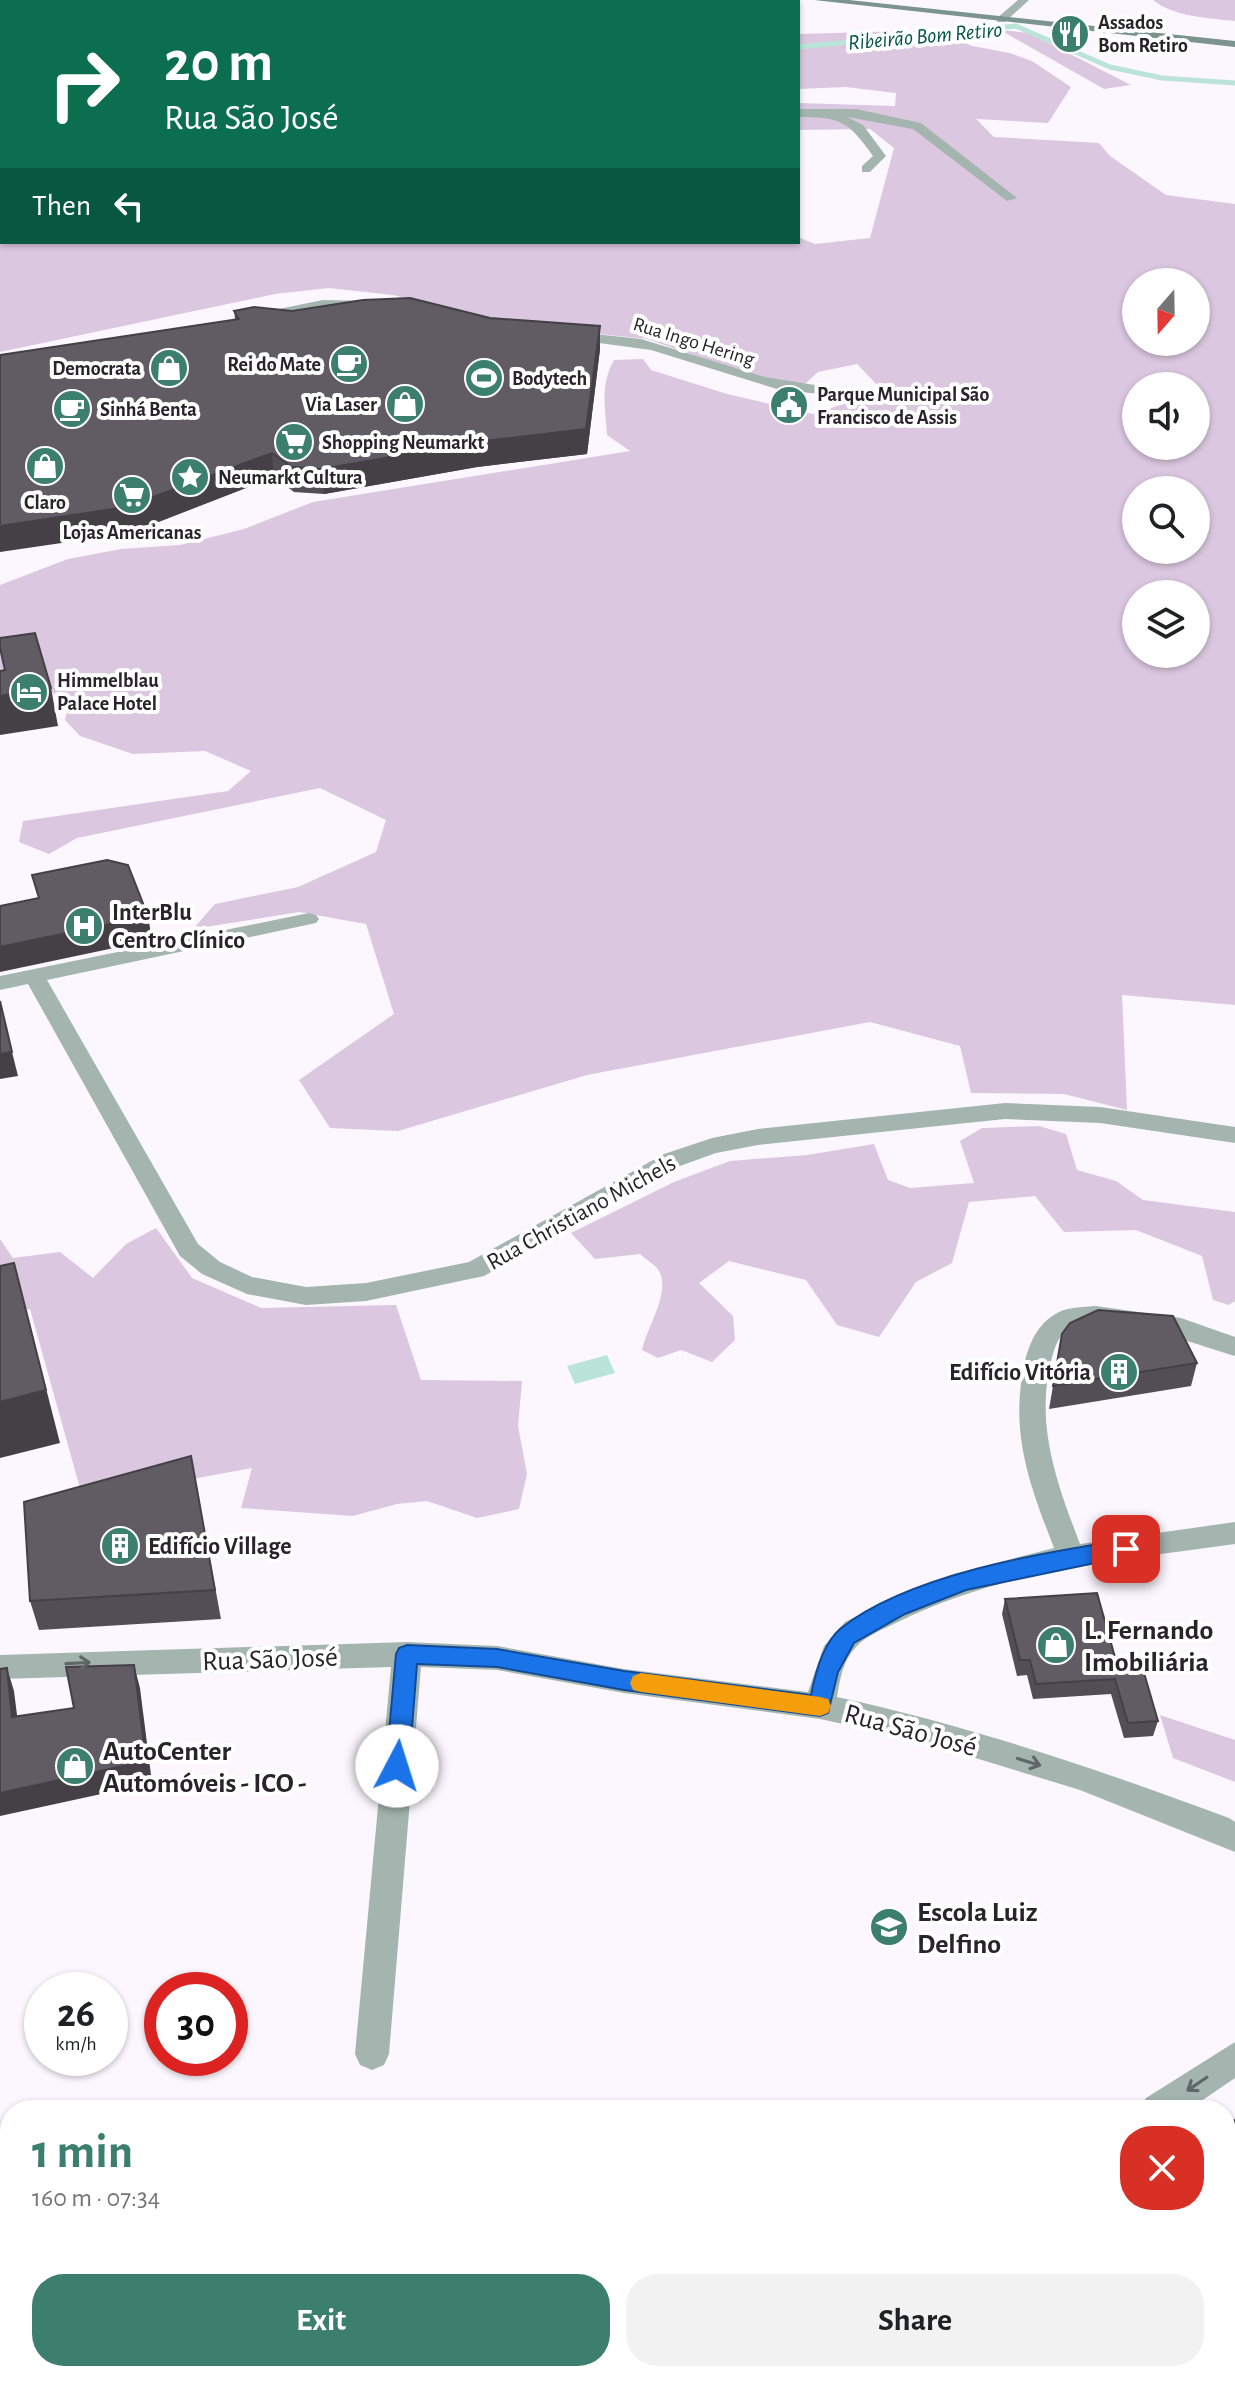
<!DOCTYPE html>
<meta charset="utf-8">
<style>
body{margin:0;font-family:"Alegreya Sans",sans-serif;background:#f2f2f2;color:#202124;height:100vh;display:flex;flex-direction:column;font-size:30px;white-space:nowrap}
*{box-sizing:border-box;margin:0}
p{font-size:26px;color:#757577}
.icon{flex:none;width:44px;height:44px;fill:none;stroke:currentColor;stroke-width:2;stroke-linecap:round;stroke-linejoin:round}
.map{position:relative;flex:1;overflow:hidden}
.side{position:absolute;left:0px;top:2100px;width:1236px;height:282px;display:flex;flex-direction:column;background:#fff;border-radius:32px 32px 0 0;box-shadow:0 2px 6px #0004}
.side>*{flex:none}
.hud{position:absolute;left:0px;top:0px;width:800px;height:244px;box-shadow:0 2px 6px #0004;background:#0b6e4f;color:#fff;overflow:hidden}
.needle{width:52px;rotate:200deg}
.tools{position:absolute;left:1122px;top:268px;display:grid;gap:16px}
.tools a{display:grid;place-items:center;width:88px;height:88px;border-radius:50%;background:#fff;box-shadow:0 2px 6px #0004;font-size:40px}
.speed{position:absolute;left:24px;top:1972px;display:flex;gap:16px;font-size:40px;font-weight:700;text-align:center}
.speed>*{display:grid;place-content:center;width:104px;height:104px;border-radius:50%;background:#fff;box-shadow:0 2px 6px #0004;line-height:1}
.speed small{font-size:20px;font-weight:400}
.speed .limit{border:12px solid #d22;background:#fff;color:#111}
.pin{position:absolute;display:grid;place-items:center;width:68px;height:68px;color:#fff;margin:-34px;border-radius:16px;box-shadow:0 4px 12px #0006}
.me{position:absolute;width:88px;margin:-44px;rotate:5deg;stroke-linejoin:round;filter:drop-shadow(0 0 6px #0008)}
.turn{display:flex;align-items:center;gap:28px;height:168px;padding:0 32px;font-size:36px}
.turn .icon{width:104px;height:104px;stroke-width:2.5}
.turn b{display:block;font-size:56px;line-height:68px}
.then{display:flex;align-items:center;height:76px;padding:0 32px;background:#0003;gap:16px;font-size:30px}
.round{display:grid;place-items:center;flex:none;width:84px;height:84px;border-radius:32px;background:#f2f2f2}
.summary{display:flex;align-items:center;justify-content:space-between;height:136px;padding:0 32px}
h1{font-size:48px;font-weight:700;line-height:60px;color:#3d7f6e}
.button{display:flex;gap:16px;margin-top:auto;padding:16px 32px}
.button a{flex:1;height:92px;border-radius:32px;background:#3d7f6e;color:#fff;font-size:32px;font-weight:700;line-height:92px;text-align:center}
.button a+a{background:#f2f2f2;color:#202124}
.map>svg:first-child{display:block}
.green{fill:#dbc7e0;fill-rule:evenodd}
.water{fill:#bbe4d8}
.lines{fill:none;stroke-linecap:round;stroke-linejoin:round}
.stream{stroke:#bbe4d8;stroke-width:5}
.street{fill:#a4b5b0;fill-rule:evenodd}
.secondary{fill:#7b948d;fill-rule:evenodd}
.wall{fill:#534e55}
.shaded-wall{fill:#444045}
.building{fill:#615b63;stroke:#444045;stroke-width:2}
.oneway{stroke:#5f6665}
.route{fill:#1a73e8;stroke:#114b97;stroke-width:2}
.slow{fill:#f59e0b}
.labels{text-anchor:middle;stroke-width:8;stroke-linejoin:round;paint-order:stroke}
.far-poi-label{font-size:20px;font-weight:bold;fill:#272528;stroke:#fff;text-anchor:start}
.far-street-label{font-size:20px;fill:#272528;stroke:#fff}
.far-water-label{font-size:22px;font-style:italic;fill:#005546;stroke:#fff}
.poi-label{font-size:24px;font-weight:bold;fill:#272528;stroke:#fff;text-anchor:start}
.street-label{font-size:24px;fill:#272528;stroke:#fff}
.near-poi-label{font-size:28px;font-weight:bold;fill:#272528;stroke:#fff;text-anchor:start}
.near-street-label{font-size:28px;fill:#272528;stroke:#fff}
</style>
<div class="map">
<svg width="1235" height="2381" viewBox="0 0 1235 2381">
<rect width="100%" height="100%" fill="#fcf7fe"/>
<g class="green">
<path d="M1153 0H1235V21C1209 18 1174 17 1153 0Z"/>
<path d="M1000 30 1029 33 1131 85 1104 89Z"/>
<path d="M908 31 943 33 972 46 1010 53 1032 61 1071 87 1048 123 976 119 994 137 1099 143 1110 156 1166 195 1235 204V1005L1122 995 1127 1110 1064 1094 971 1093 960 1046 870 1022 587 1075 398 1131 330 1128 299 1080 394 1014 366 924 299 912 193 929 215 904 298 887 376 852 386 820 320 788 77 838 49 854 19 842 23 821 228 791 251 771 205 751 133 754 80 736 65 720 69 704 50 691 0 677V585L68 559 121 549 180 545 244 529 313 502 630 451 607 435C605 407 600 385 614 360L643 359 651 370 727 394 813 414 883 391 857 364 818 372 803 386 739 371 647 339 513 325 393 295 329 288 275 294 0 352V63L2 242H798V237L815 244 870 238 894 148 870 129 798 130V103L895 106 896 93 846 87 798 89V34ZM1136 282H1196V342H1136ZM1136 386H1196V446H1136ZM1136 490H1196V550H1136ZM1136 594H1196V654H1136Z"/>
<path d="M1039 1126 1066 1134 1077 1170 1116 1181 1143 1200 1235 1212V1301L1229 1305 1213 1300 1202 1256 1136 1230 1064 1232 1035 1196 969 1202 952 1263 916 1282 879 1337 837 1325 806 1280 729 1261 699 1283 733 1316 735 1340 712 1362 681 1350 658 1358 642 1350C647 1327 671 1292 659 1271 656 1265 645 1259 640 1254L595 1259 571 1233 674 1182 730 1161 807 1155 874 1144 888 1180 910 1188 974 1183 960 1141 982 1128Z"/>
<path d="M156 1228 192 1278 261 1308 396 1305 421 1380 522 1381 518 1426 527 1474 519 1509 477 1518 427 1501 397 1504 353 1516 241 1508 252 1468 83 1499 30 1309 0 1314V1239L13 1258 60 1252 93 1278 126 1244Z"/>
<path d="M1160 1715 1235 1740V1782L1173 1758Z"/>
</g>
<path class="water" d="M607 1355 615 1373 575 1384 567 1366Z"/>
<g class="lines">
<g class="stream">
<path d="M416 0 426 2"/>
<path d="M798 47 1016 26 1110 67 1162 78 1235 83"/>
</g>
<g class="street">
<path d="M369 0H382L383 2H370Z"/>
<path d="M540 0H551L552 2H541Z"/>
<path d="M1018 0H1029L1005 22H997V18Z"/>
<path d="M798 109H856L921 123 1017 198 1007 201 913 129 847 117 863 125 886 156 870 172H862V166L873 156C848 121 841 117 798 117Z"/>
<path d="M323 300 373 301 380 305 373 309 323 308 251 320 244 316Z"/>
<path d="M567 331 641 339 765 377 821 386 828 390 821 394 780 390 651 350 562 338V332Z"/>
<path d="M309 913 316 915 319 919 316 923 47 980 198 1244 220 1262 252 1277 306 1287 366 1283 469 1262 664 1154 712 1138 758 1129 1005 1103 1100 1107 1235 1127V1143L1100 1123 1005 1119 758 1145 716 1153 680 1166 484 1276 366 1301 306 1305 247 1294 202 1274 180 1256 28 984 0 990V976Z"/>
<path d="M1096 1306 1181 1318 1235 1337V1356C1198 1345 1112 1312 1074 1327 1057 1333 1054 1350 1050 1366 1036 1428 1058 1486 1080 1544L1235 1522V1544C1120 1560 1003 1570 898 1622 884 1629 867 1635 856 1647 843 1660 840 1679 837 1697 971 1726 1100 1770 1229 1818L1235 1822V1852L1080 1790 913 1739 820 1719 624 1693 497 1670 421 1667 389 2054 384 2065 372 2070 360 2065 355 2054 391 1667 0 1679V1655L407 1642 497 1646 624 1669 808 1692 824 1646 845 1622 907 1591 950 1575 1054 1548C1029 1483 1009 1431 1025 1361 1030 1341 1039 1322 1059 1312 1070 1307 1084 1307 1096 1306Z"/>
<path d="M1235 2042V2078L1188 2110H1141L1146 2098Z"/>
<path d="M905 2372H943L941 2381H903Z"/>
</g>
<path class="secondary" d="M814 0H849L1235 41V47Z"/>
</g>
<g class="wall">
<path d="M234 311H292L490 318 600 326V349L587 454 477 467 324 494 294 492 274 477 130 533 235 319Z"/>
<path d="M1062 1334 1197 1363 1191 1386 1049 1409Z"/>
<path d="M191 1456 221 1619 39 1630 30 1601Z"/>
<path d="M1005 1599 1118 1668 1158 1721 1153 1736 1124 1738 1111 1694 1033 1699 1027 1675 1017 1676 1002 1614Z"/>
</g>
<g class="shaded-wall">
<path d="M600 326V349L587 454 477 467 324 494 322 469 476 442Z"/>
<path d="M272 453 274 477 130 533 0 552V526Z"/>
<path d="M51 688 58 726 0 735V696Z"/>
<path d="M148 916 152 940 0 972V947Z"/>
<path d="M12 1052 18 1076 0 1079V1054Z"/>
<path d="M14 1263 60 1443 0 1458V1402Z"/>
<path d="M134 1665 140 1688 152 1783 0 1816V1793Z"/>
<path d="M7 1668 14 1691 20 1739 12 1717Z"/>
<path d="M1235 2214V2229L1226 2233V2218Z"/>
</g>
<g class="building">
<path d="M410 298 490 318 600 326 586 429 476 442 322 469 292 467 272 453 126 507 0 526V355L239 319 234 311 254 307 292 311 363 300Z"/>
<path d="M35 633 51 688 0 696V671L5 670 0 648V638Z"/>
<path d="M107 860 128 865 148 916 0 947V906L39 898 32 875Z"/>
<path d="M0 1001 12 1052 0 1054Z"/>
<path d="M14 1263 46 1390 0 1402V1266Z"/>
<path d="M1098 1310 1173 1316 1197 1363 1053 1386 1062 1334 1070 1323Z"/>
<path d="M191 1456 215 1590 30 1601 24 1502Z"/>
<path d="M1097 1593 1118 1668 1142 1666 1158 1721 1128 1723 1115 1679 1036 1684 1030 1660H1020L1005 1599Z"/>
<path d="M134 1665 146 1761 0 1793V1669L7 1668 12 1717 74 1708 66 1667Z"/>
<path d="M1235 2120V2214L1226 2218V2125Z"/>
</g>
<defs><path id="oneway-shaft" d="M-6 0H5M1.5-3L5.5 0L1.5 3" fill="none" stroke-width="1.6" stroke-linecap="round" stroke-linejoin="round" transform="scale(2)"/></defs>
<g class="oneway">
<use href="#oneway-shaft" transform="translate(78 1663) rotate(-3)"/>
<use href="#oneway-shaft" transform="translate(1029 1762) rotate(17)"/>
<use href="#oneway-shaft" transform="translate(1197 2084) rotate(146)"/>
</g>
<path class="route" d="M1126 1540 1133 1543 1136 1549 1133 1555 966 1590 905 1614 854 1643 838 1672 828 1713 820 1716 624 1690 497 1667 417 1664 409 1766 406 1773 397 1776 389 1773 386 1766 396 1654 399 1648 407 1645 497 1649 624 1671 811 1695C815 1674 823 1644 840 1629 907 1575 1043 1552 1126 1540Z"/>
<path class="slow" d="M641 1673 820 1697 828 1699 831 1706 828 1713 820 1716 641 1692 633 1690 630 1683 633 1676Z"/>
<defs>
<symbol id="restaurant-disc" viewBox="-11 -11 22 22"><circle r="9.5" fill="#3d7f6e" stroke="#fff"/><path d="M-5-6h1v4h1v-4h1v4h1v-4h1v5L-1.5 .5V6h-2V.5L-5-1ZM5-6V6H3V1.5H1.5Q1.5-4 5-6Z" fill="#fff"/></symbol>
<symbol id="cafe-disc" viewBox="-11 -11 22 22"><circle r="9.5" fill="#3d7f6e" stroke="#fff"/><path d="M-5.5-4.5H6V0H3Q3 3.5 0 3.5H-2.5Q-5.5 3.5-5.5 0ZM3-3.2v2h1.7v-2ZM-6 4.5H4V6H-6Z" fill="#fff"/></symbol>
<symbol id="shop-disc" viewBox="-11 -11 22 22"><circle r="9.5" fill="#3d7f6e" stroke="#fff"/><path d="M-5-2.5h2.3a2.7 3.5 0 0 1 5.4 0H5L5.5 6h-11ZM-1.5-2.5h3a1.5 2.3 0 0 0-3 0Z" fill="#fff"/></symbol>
<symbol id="stadium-disc" viewBox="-11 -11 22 22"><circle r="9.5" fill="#3d7f6e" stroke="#fff"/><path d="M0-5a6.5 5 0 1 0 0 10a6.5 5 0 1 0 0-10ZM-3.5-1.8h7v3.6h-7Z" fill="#fff"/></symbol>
<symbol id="civic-disc" viewBox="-11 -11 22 22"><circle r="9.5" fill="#3d7f6e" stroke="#fff"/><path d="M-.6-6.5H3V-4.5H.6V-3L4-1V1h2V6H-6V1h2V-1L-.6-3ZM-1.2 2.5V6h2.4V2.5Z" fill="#fff"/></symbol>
<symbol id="supermarket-disc" viewBox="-11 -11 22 22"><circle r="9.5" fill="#3d7f6e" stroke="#fff"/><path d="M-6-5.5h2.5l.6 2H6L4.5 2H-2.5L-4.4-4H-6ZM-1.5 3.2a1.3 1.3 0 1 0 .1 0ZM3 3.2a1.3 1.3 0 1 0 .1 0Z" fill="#fff"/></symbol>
<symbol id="sight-disc" viewBox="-11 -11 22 22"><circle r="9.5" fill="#3d7f6e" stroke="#fff"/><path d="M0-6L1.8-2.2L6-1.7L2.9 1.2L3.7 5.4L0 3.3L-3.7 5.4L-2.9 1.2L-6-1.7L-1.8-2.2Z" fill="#fff"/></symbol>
<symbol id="hotel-disc" viewBox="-11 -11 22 22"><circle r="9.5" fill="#3d7f6e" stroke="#fff"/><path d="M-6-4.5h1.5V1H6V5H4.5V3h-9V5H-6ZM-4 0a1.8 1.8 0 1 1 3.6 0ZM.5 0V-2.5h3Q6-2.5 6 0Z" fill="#fff"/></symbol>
<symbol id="hospital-disc" viewBox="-11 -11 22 22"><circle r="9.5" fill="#3d7f6e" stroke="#fff"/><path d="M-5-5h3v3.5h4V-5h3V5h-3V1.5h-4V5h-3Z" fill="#fff"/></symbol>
<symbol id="building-disc" viewBox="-11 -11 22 22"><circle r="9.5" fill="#3d7f6e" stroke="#fff"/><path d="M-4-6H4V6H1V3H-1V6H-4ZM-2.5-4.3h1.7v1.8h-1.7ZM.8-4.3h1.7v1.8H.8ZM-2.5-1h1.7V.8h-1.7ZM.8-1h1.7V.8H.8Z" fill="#fff"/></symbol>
<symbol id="school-disc" viewBox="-11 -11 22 22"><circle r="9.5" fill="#3d7f6e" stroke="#fff"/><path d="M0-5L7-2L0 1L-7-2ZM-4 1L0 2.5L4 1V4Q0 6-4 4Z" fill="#fff"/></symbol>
</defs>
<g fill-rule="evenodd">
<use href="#restaurant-disc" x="1048" y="12" width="44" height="44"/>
<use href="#cafe-disc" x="327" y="342" width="44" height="44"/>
<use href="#shop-disc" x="147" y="346" width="44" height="44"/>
<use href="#stadium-disc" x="462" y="356" width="44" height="44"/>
<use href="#shop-disc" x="383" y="382" width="44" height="44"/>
<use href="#civic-disc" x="767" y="383" width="44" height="44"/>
<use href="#cafe-disc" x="50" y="387" width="44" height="44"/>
<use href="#supermarket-disc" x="272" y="420" width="44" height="44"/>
<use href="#shop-disc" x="23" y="444" width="44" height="44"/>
<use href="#sight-disc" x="168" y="455" width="44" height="44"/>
<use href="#supermarket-disc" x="110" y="473" width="44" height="44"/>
<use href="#hotel-disc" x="7" y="670" width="44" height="44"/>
<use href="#hospital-disc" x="62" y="904" width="44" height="44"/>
<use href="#building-disc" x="1097" y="1350" width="44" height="44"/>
<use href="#building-disc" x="98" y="1524" width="44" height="44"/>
<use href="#shop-disc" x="1034" y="1623" width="44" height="44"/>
<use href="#shop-disc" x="53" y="1744" width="44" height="44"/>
<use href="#school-disc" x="867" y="1905" width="44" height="44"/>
</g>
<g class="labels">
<g class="far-poi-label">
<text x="1098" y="29">Assados<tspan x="1098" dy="23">Bom Retiro</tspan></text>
<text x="321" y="371" text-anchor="end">Rei do Mate</text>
<text x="141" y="375" text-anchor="end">Democrata</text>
<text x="512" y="385">Bodytech</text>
<text x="817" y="401">Parque Municipal São<tspan x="817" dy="23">Francisco de Assis</tspan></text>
<text x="377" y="411" text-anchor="end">Via Laser</text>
<text x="100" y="416">Sinhá Benta</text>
<text x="322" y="449">Shopping Neumarkt</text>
<text x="218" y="484">Neumarkt Cultura</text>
<text x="45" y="509" text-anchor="middle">Claro</text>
<text x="132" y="539" text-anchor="middle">Lojas Americanas</text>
<text x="57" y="687">Himmelblau<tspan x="57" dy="23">Palace Hotel</tspan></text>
</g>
<g class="far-street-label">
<text transform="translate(694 341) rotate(17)" y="7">Rua Ingo Hering</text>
</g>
<g class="far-water-label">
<text transform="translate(925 35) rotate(-5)" y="8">Ribeirão Bom Retiro</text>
</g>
<g class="poi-label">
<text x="112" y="920">InterBlu<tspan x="112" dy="28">Centro Clínico</tspan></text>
<text x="1091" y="1380" text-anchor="end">Edifício Vitória</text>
<text x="148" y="1554">Edifício Village</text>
</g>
<g class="street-label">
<text transform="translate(581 1212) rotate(-29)" y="8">Rua Christiano Michels</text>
</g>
<g class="near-poi-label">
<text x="1084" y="1639">L. Fernando<tspan x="1084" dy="32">Imobiliária</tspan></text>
<text x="103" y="1760">AutoCenter<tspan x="103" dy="32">Automóveis - ICO -</tspan></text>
<text x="917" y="1921">Escola Luiz<tspan x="917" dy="32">Delfino</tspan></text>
</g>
<g class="near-street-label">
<text transform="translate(270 1658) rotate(-2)" y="10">Rua São José</text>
<text transform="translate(911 1729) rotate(15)" y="10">Rua São José</text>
</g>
</g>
</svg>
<div class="tools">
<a><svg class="needle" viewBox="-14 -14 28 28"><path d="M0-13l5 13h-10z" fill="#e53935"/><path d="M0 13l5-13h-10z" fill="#757577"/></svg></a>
<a><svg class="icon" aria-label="sound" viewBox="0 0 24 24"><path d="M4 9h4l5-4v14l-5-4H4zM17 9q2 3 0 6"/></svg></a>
<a><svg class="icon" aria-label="search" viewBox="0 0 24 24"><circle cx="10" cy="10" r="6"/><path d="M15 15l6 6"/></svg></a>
<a><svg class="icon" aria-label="layers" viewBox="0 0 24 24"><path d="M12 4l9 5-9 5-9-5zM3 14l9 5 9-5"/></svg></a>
</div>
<div class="speed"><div>26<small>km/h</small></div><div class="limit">30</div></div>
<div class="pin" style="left:1126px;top:1549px;background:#d93025"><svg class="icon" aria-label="arrive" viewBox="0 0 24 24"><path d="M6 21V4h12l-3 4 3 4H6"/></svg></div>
<svg class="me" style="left:397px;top:1766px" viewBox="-20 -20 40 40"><circle r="19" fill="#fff"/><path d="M0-13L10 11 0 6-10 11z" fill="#1a73e8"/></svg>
<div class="hud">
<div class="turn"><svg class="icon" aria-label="right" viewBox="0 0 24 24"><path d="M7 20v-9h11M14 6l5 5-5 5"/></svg><div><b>20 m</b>Rua São José</div></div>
<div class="then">Then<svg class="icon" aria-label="left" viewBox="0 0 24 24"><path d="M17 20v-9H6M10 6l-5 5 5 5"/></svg></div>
</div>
<section class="side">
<div class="summary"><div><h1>1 min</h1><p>160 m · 07:34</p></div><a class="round" style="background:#d93025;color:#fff"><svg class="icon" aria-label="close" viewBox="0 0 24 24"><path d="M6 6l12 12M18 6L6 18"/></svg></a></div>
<div class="button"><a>Exit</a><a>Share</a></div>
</section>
</div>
